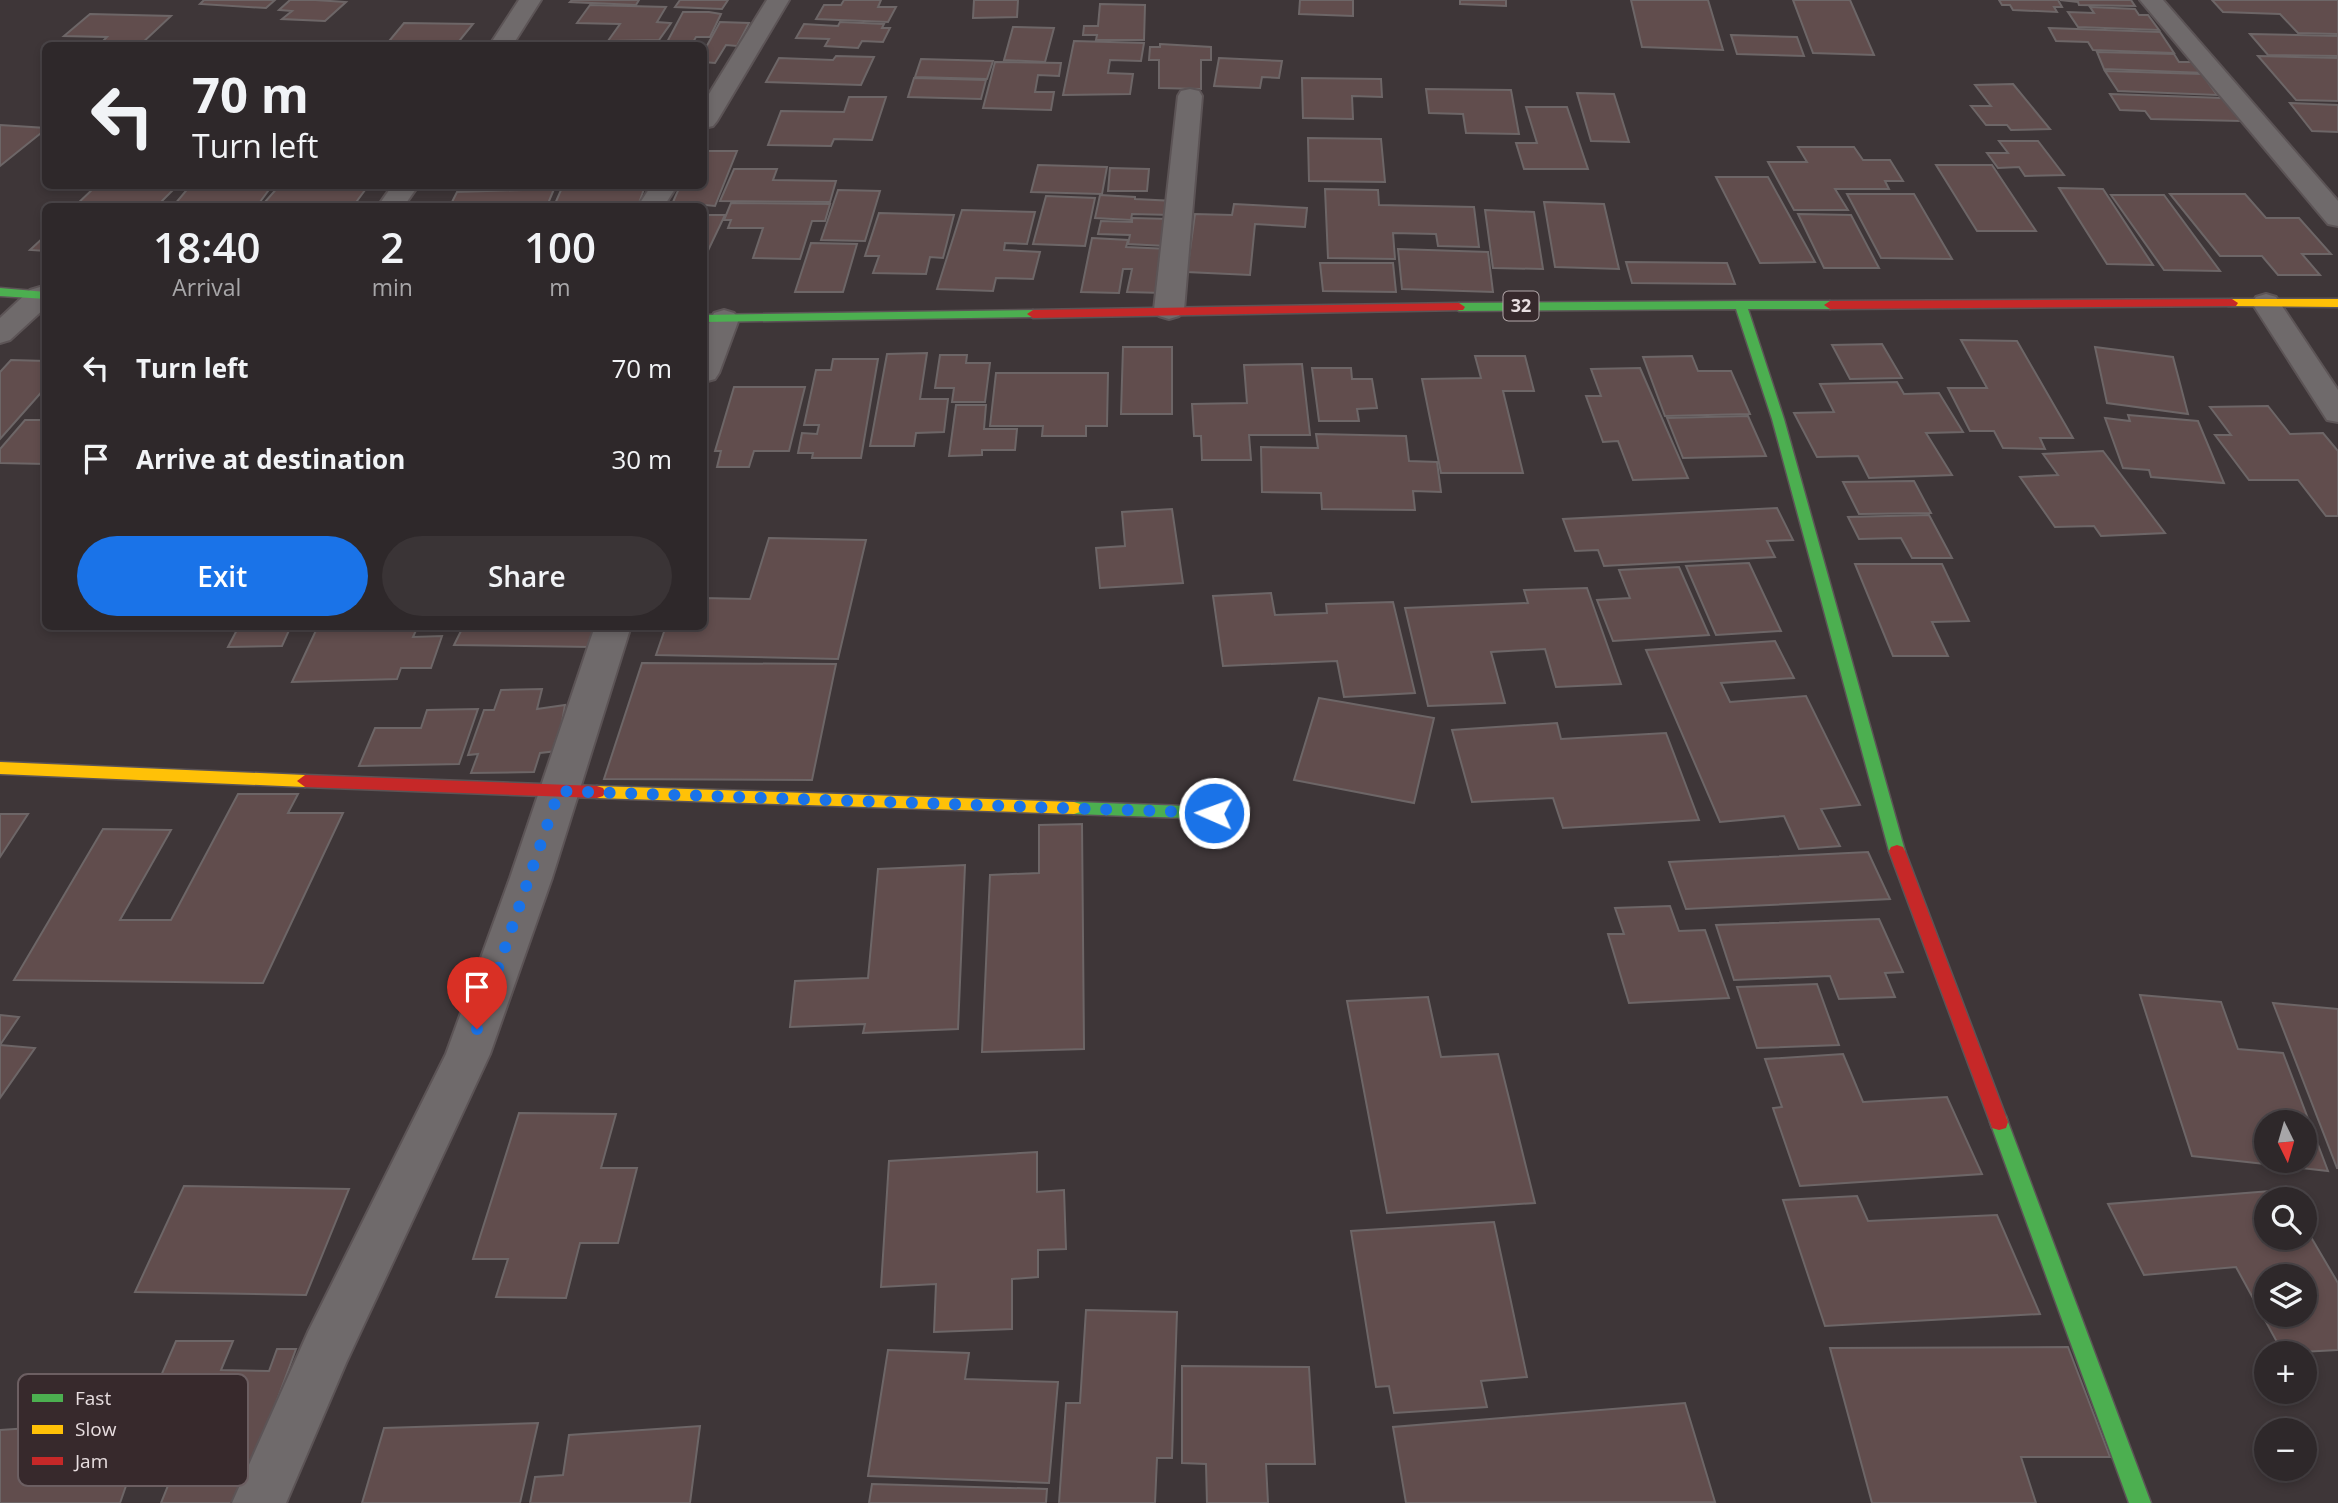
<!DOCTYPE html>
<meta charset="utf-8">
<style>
body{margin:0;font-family:"Open Sans",sans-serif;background:#3a3436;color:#f1f3f6;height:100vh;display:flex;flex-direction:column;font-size:26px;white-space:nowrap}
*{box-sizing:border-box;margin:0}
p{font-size:23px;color:#a7a6a8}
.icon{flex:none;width:38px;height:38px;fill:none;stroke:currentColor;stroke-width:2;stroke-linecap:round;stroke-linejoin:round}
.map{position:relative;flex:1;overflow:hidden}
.details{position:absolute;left:42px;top:203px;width:665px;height:427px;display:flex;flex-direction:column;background:#2e282a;border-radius:10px;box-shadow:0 4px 10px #0003,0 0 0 2px #494447}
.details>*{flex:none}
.banner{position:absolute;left:42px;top:42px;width:665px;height:147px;border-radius:10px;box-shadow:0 4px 10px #0003,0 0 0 2px #494447;background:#2e282a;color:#f1f3f6;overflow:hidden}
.needle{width:46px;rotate:175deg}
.buttons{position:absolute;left:2254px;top:1110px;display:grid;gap:14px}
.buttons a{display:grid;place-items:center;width:63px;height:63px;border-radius:50%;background:#2e282a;box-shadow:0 4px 10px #0003,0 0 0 2px #494447;font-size:35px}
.pin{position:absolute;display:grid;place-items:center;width:60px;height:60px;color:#fff;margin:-72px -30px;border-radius:50% 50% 50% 0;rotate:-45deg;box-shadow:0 0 7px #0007}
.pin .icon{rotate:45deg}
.me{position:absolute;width:77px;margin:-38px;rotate:272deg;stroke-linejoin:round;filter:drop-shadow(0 0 5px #0008)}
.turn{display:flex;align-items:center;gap:24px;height:147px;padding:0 35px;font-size:32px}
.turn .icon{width:91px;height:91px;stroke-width:2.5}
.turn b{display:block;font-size:49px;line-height:60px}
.eta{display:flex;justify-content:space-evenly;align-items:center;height:119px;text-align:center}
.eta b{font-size:42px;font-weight:600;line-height:49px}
.primary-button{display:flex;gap:14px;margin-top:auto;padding:14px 35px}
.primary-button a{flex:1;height:80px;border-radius:42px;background:#1a73e8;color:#fff;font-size:28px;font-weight:600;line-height:80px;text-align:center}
.primary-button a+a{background:#3a3436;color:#f1f3f6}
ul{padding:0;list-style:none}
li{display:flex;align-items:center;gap:21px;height:91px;padding:0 35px}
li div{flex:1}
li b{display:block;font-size:26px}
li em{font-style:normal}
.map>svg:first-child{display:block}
.building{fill:#614d4d;stroke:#6d6667;stroke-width:2;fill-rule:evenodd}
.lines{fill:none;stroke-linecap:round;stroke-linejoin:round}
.street-casing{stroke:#5c5456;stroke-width:4}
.fast-casing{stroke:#5c5456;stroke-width:3}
.slow-casing{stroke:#5c5456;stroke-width:3}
.jam-casing{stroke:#5c5456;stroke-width:3}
.street{fill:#6f6a6b;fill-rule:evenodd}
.fast{fill:#4caf50;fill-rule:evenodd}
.slow{fill:#ffc107;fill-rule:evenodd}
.jam{fill:#c62828;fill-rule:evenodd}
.route{stroke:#1a73e8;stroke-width:12;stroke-dasharray:0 21.6}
.labels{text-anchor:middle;stroke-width:5;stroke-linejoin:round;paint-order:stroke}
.shield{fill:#37292c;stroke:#b3a8aa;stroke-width:2}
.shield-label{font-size:18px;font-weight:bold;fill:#e8dee0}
.key{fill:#37292c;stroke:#6c5f62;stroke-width:2}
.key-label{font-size:19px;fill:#e8dee0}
</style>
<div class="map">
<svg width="2338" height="1503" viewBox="0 0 2338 1503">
<rect width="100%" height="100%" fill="#3e3638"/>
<g class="building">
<path d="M204 0H275L266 8 200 4Z"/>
<path d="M290 0H315L346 2 325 21 282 19 292 11 279 10Z"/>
<path d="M572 0H639L636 5 570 2Z"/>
<path d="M680 0H728L722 9 675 7Z"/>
<path d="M844 0H881L878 7H896L888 22 816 19 824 5H841Z"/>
<path d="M974 0H1018L1017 17 973 18Z"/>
<path d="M1300 0H1353V16L1299 14Z"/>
<path d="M1460 0H1506V6L1460 4Z"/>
<path d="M1631 0H1708L1723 50 1642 47Z"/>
<path d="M1793 0H1850L1874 55 1813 53Z"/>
<path d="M1999 0H2058L2062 7H2054L2057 12 2013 10 2010 5H2002Z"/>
<path d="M2060 0H2131L2135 6 2079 5 2078 2Z"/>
<path d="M2212 0H2338V34L2298 33 2280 14 2223 12Z"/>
<path d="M1100 4 1145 5 1144 40H1096L1097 35H1083L1084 26H1098Z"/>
<path d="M590 5 666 7 657 22 671 23 659 40 608 41 620 24 577 23Z"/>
<path d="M2090 7 2135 9 2139 15H2148L2159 30 2078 27 2068 12 2094 13Z"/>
<path d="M683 12H709L721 14 710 37H696L692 44H666Z"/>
<path d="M90 14 171 16 139 46H98L107 37 64 36Z"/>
<path d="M720 22 749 23 737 46 726 45 715 63 704 62V51Z"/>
<path d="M840 22 884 24 882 28H890L883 42 862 41 858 48 825 46 829 39 796 38 804 24 838 26Z"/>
<path d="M404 23 473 24 456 45 385 46Z"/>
<path d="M1013 27 1054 28 1045 62 1004 60Z"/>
<path d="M2049 28 2160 32 2174 53 2093 50 2088 42 2056 41Z"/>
<path d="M2250 34 2338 36V56L2268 55Z"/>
<path d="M1731 35 1797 37 1804 56 1737 54Z"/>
<path d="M1074 41 1144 43 1141 61 1110 60 1108 73 1133 74 1130 94 1063 95Z"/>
<path d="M1160 44 1211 47V60H1201V89L1159 88V60H1149L1150 47H1160Z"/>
<path d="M2097 52 2174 54 2179 62H2198L2206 73 2104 69Z"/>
<path d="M836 56 874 57 861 85 766 82 779 58 833 60Z"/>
<path d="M2258 56 2338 58V101L2296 100Z"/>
<path d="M1219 58 1282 61 1279 78 1262 77 1260 88 1214 86Z"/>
<path d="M921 59 993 61 987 79 915 77Z"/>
<path d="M995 62 1061 63 1059 76 1038 75 1035 92H1054L1051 110 983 108Z"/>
<path d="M2105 71 2202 74 2217 95 2118 91Z"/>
<path d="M914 78 986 80 981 99 908 97Z"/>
<path d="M1302 78 1381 79 1382 97 1352 96 1353 119 1303 118Z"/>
<path d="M2013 84 2050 129 2011 130 2007 125H1986L1971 106H1991L1975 85Z"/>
<path d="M1426 89 1511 90 1519 134 1466 133 1463 114 1429 113Z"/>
<path d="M1577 93 1614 94 1629 142 1591 141Z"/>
<path d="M2110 94 2223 98 2241 121 2151 119 2145 111 2120 110Z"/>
<path d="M849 97H886L872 140 834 139 831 146 768 145 781 111 844 112Z"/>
<path d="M2290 103 2338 105V132L2312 131Z"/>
<path d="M1526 107H1567L1588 169H1524L1516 143H1537Z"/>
<path d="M0 125 46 128V129L0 166Z"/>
<path d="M1308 138 1381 139 1385 182 1309 181Z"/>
<path d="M1999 141H2038L2064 175 2025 176 2019 167 1998 168 1987 153H2008Z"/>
<path d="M1798 147H1854L1863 160H1890L1903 181H1885L1889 189H1835L1848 210H1794L1768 162H1807Z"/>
<path d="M707 151H737L715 206 673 202 680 186H704V159Z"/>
<path d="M1038 165 1107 167 1102 194 1031 192Z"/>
<path d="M1936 165H1992L2036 231H1977Z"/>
<path d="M1110 168 1149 169 1147 191H1108Z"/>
<path d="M734 169H777L773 180 836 181 830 202 720 201Z"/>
<path d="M1716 177H1768L1815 262 1760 263Z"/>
<path d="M96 186H177L157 206H75Z"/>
<path d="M190 186 271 187 257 206 174 205Z"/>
<path d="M279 186H368L354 205 264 203Z"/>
<path d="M2059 188 2103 189 2153 265 2107 264Z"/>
<path d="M554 189 547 206H450L457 192Z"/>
<path d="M644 189 638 206H554L561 190Z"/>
<path d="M1325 189 1378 190 1379 205 1474 207 1479 247 1438 246 1436 234 1393 233 1395 259 1328 258Z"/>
<path d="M838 190 880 191 865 241 821 240Z"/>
<path d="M1847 194H1914L1952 259 1881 258Z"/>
<path d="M2170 194H2245L2266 218H2299L2331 254H2302L2320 275H2278L2262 256H2220Z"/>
<path d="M1100 195 1135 197V199L1175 201 1172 215 1132 214 1131 220 1095 218Z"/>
<path d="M2111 195H2164L2220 271 2164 270Z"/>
<path d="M1046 196 1095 198 1085 246 1033 244Z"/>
<path d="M1544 202 1604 204 1619 269 1555 267Z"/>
<path d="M731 203 830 204 825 221H812L800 259 753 258 763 228H728L731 220H724Z"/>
<path d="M1234 204 1307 208 1305 227 1255 224 1250 275 1187 272 1195 214 1232 215Z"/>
<path d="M962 210 1035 212 1027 244 1005 243 1004 250 1040 252 1033 279 996 278 993 291 937 289Z"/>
<path d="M1485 210 1534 212 1543 269 1493 268Z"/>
<path d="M879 213 954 215 943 258 930 257 926 274 873 273 879 256H865Z"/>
<path d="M1798 214 1851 215 1879 268H1824Z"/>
<path d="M704 215H725L704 259Z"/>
<path d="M1132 218 1170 219 1166 246 1128 244 1130 235 1098 234 1101 221 1132 222Z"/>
<path d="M46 235V251L30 250Z"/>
<path d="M1092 238 1128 240 1126 247 1169 249 1163 293 1127 292 1132 269H1123L1119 293 1081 292Z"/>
<path d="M811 243 857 244 843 292H795Z"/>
<path d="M1398 249 1488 252 1493 292 1402 289Z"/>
<path d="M1626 262 1727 263 1735 284 1632 283Z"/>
<path d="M1320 263H1393L1396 292 1323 291Z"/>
<path d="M1961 340 2017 341 2073 438H2040L2045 449 2003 448 1994 431H1970L1948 388H1987Z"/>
<path d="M1882 344 1902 378 1850 379 1832 345Z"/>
<path d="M1123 347H1172V414H1121Z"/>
<path d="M2095 347 2173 357 2188 414 2107 403Z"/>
<path d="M927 353 920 399H948L944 432 916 433 914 446H870L887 354Z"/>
<path d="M940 355H967L966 363H990L985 402H952L954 388H935Z"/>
<path d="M1475 356H1525L1534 391H1503L1523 473H1441L1422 379 1481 378Z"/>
<path d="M1692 356 1698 371H1731L1750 414 1665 416 1643 357Z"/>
<path d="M833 359H878L861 458H812L813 453H798L802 433 817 434 819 425H804L816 370H831Z"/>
<path d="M11 360 46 361V387L0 439V372Z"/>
<path d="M1302 364 1310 435H1249L1251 460H1202L1201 436H1194L1192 404 1247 403 1244 365Z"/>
<path d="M1312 368H1351L1352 379H1372L1377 408 1357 409 1359 421H1319Z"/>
<path d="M1640 368 1688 478 1633 480 1618 441 1603 442 1586 396H1601L1591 369Z"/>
<path d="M996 373H1108L1107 426H1086V436H1042L1043 426H990Z"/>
<path d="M1897 382 1904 394 1939 393 1963 432 1926 433 1952 475 1869 478 1858 456 1817 457 1794 413 1834 412 1820 384Z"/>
<path d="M734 387H805L789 451H754L749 467H717L721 451H715Z"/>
<path d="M956 405H986L984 429H1017L1015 450H982V455L949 456Z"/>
<path d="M2268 406 2290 434 2323 433 2338 451V516H2326L2298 480H2249L2215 435H2231L2210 407Z"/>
<path d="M2128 415 2198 421 2224 483 2151 477 2149 470 2123 468 2105 418 2130 421Z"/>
<path d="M1748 416 1766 456 1683 458 1667 418Z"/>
<path d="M25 420H46V464L0 463V449Z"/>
<path d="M1316 434 1406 436 1409 461 1437 462 1441 492 1413 491 1415 510 1322 509 1321 493 1262 492 1261 447 1318 448Z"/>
<path d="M2103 451 2165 533 2101 536 2094 526 2055 527 2020 477 2058 475 2043 454Z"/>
<path d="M1914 481 1931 513 1859 514 1843 482Z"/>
<path d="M1777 508 1793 540 1767 541 1775 557 1604 566 1598 550 1575 551 1563 519Z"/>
<path d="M1172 509 1183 583 1100 588 1096 548 1125 546 1122 512Z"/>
<path d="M1929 515 1952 558H1912L1901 538 1859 539 1848 517Z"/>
<path d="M769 538 866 540 838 659 656 655 666 626H704V598L750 599Z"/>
<path d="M1749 563 1781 631 1716 635 1686 566Z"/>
<path d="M1855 564H1942L1969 621 1932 622 1948 656H1893Z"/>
<path d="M1679 567 1709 635 1613 641 1597 600 1630 598 1619 570Z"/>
<path d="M1587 588 1621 684 1556 687 1545 649 1491 652 1505 703 1428 706 1405 608 1528 603 1524 590Z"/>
<path d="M1271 593 1275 615 1327 613 1326 604 1393 602 1415 693 1344 697 1337 661 1223 666 1213 596Z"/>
<path d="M239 626H291L282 646 228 647Z"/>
<path d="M318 626H418L413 637 442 636 431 668H401L397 679 292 682Z"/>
<path d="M436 626H600L592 647 454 645 461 631H434Z"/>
<path d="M1775 641 1794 678 1721 683 1730 702 1806 696 1860 805 1821 809 1840 846 1799 849 1784 816 1720 822 1646 650Z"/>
<path d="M642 663 836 664 812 780 604 779Z"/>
<path d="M542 689 537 709 565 705 557 751 540 753 534 772 471 773 478 754 468 755 484 710H494L501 690Z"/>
<path d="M1319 698 1434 718 1414 803 1294 780Z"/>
<path d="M478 709 459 764 359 766 375 728H421L427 710Z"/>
<path d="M1557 723 1561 739 1666 733 1699 820 1563 828 1553 798 1472 802 1452 730Z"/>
<path d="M238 794H298L288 813H343L263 983 14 980 103 829 171 830 120 920H171Z"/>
<path d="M0 814H28L0 857Z"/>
<path d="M1082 824 1084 1049 982 1052 990 875 1039 873V825Z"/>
<path d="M1868 852 1890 899 1686 909 1669 862Z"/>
<path d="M965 865 958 1029 863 1033 865 1024 790 1027 795 981 868 978 878 869Z"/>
<path d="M1670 906 1679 931 1705 930 1729 998 1629 1003 1608 934H1624L1615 908Z"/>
<path d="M1879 919 1903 972 1885 973 1895 997 1839 999 1830 976 1734 980 1716 925Z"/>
<path d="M1817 984 1839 1045 1757 1048 1737 987Z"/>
<path d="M2140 995 2221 1002 2238 1049 2283 1053 2328 1171 2192 1156ZM2266 1122H2305V1160H2266Z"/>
<path d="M1428 997 1441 1057 1498 1054 1535 1203 1387 1213 1347 1001Z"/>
<path d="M2273 1003 2338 1009V1168H2337Z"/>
<path d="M0 1015 19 1017 0 1045 35 1048 0 1098Z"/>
<path d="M1843 1054 1863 1102 1947 1097 1982 1174 1800 1186 1773 1108 1782 1107 1765 1059Z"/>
<path d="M519 1113 616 1114 601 1168H637L618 1243H580L566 1298 496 1297 508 1259H473Z"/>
<path d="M1037 1152V1192L1064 1190 1066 1249 1038 1250V1277L1012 1279V1329L934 1332 936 1284 881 1287 889 1161Z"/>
<path d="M184 1186 349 1189 306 1295 135 1292Z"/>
<path d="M2283 1190 2288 1199H2266V1237H2305V1227L2338 1283V1350L2283 1353 2236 1267 2144 1275 2108 1204ZM2266 1276H2305V1314H2266Z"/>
<path d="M1857 1196 1868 1221 1997 1215 2040 1314 1825 1326 1783 1200Z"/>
<path d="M1494 1222 1527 1377 1481 1381 1487 1407 1394 1413 1389 1386 1376 1387 1351 1231Z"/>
<path d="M1086 1310 1177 1312 1172 1458H1157L1155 1503H1059L1066 1403H1080Z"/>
<path d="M176 1341H233L221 1370 269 1371 277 1349H296L239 1503H161L200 1406H148Z"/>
<path d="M2068 1347 2110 1457H2021L2036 1503H1872L1830 1348Z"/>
<path d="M888 1350 969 1353 965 1379 1058 1382 1049 1483 868 1476Z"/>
<path d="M1182 1366 1309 1367 1315 1464H1266L1268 1503H1207L1206 1464 1182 1463Z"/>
<path d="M1685 1403 1715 1502 1406 1503 1393 1427Z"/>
<path d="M149 1420 120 1503H0V1430Z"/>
<path d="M538 1423 520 1503H362L384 1428Z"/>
<path d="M700 1426 690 1503H530L535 1477 563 1475 569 1435Z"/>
<path d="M872 1484 1047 1489 1046 1503H869Z"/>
</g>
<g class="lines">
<defs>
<g id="street">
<path d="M519 0H541L512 46H489Z"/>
<path d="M767 0H789L717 121 713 126 704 128V102Z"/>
<path d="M2140 0H2163L2338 201V226L2328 224Z"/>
<path d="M1190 89 1199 91 1202 96 1184 310 1179 316 1169 319 1159 316 1154 310 1178 96 1181 91Z"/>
<path d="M392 186H418L404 206H378Z"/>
<path d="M651 186H677L664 206H638Z"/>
<path d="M40 287 46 289V307L10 340 0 343V318L30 290Z"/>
<path d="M2266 294 2276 297 2338 390V422L2327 420 2252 303 2256 297Z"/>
<path d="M724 310 734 313 739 319 719 373 715 379 704 382V334L714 313Z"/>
<path d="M595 626H631L552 878 490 1054 346 1363 286 1503H232L308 1332 446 1054 510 878Z"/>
</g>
<g id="fast">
<path d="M0 288 46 292V299L0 296Z"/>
<path d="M1741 301H1830L1836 305 1830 309H1748L1784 419 1905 851 1903 855H1891L1889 851 1772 419 1736 309 1459 311 1453 307 1459 303Z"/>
<path d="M1033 310 1039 314 1037 317 704 322V315Z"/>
<path d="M1074 802 1215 807 1221 809 1223 813 1221 817 1215 819 1074 814 1068 812 1066 808 1068 804Z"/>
<path d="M1999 1114 2006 1116 2008 1122 2151 1503H2129L1990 1122 1992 1116Z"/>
</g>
<g id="slow">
<path d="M2232 299H2338V307L2228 306 2226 303Z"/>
<path d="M0 762 305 775 313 781 305 787 0 774Z"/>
<path d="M597 786 1074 802 1080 804 1082 808 1080 812 1074 814 597 798 591 796 589 792 591 788Z"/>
</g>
<g id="jam">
<path d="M2232 299 2238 303 2236 306 1830 309 1824 305 1830 301Z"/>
<path d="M1459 303 1465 307 1463 310 1033 318 1027 314 1033 310Z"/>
<path d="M305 775 597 786 603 788 605 792 603 796 597 798 305 787 297 781Z"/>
<path d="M1897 845 1903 847 1905 851 2008 1122 2006 1128 1999 1130 1992 1128 1990 1122 1889 851 1891 847Z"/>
</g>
</defs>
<use href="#street" class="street-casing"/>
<use href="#fast" class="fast-casing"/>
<use href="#slow" class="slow-casing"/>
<use href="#jam" class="jam-casing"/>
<use href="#street" class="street"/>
<use href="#fast" class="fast"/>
<use href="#slow" class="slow"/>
<use href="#jam" class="jam"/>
</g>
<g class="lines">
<path class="route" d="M477 1029 559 791 1214 813"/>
</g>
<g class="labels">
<rect class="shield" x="1503.5" y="291.5" width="35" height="29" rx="5"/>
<g class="shield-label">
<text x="1521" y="312">32</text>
</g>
</g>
<rect x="18" y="1374" width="230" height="112" rx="10" class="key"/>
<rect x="32" y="1394" width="31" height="8" fill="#4caf50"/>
<rect x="32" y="1425" width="31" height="9" fill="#ffc107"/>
<rect x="32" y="1457" width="31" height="8" fill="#c62828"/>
<g class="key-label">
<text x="75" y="1405">Fast</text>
<text x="75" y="1436">Slow</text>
<text x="75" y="1468">Jam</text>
</g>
</svg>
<div class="buttons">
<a><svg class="needle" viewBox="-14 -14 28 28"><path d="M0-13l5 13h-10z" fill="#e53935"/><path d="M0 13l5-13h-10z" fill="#a7a6a8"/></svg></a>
<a><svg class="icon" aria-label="search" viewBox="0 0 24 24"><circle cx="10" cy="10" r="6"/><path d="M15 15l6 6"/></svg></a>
<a><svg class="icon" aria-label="layers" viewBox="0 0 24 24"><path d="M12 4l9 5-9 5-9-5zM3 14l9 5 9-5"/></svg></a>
<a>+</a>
<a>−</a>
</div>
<div class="pin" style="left:477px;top:1029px;background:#d93025"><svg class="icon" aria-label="arrive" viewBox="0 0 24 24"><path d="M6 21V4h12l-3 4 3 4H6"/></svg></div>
<svg class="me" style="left:1214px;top:813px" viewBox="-20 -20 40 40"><circle r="17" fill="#1a73e8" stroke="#fff" stroke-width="3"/><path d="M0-11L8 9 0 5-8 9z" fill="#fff"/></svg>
<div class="banner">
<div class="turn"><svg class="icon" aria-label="left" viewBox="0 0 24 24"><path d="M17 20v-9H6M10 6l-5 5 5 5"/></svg><div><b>70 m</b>Turn left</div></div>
</div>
<section class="details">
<div class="eta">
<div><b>18:40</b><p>Arrival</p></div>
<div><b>2</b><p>min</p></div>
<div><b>100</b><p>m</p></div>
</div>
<ul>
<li><svg class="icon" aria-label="left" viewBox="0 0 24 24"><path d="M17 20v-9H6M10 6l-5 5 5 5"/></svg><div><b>Turn left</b></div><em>70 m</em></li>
<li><svg class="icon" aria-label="arrive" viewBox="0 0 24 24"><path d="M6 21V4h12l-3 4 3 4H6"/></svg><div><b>Arrive at destination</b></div><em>30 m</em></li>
</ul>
<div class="primary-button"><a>Exit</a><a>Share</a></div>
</section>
</div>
